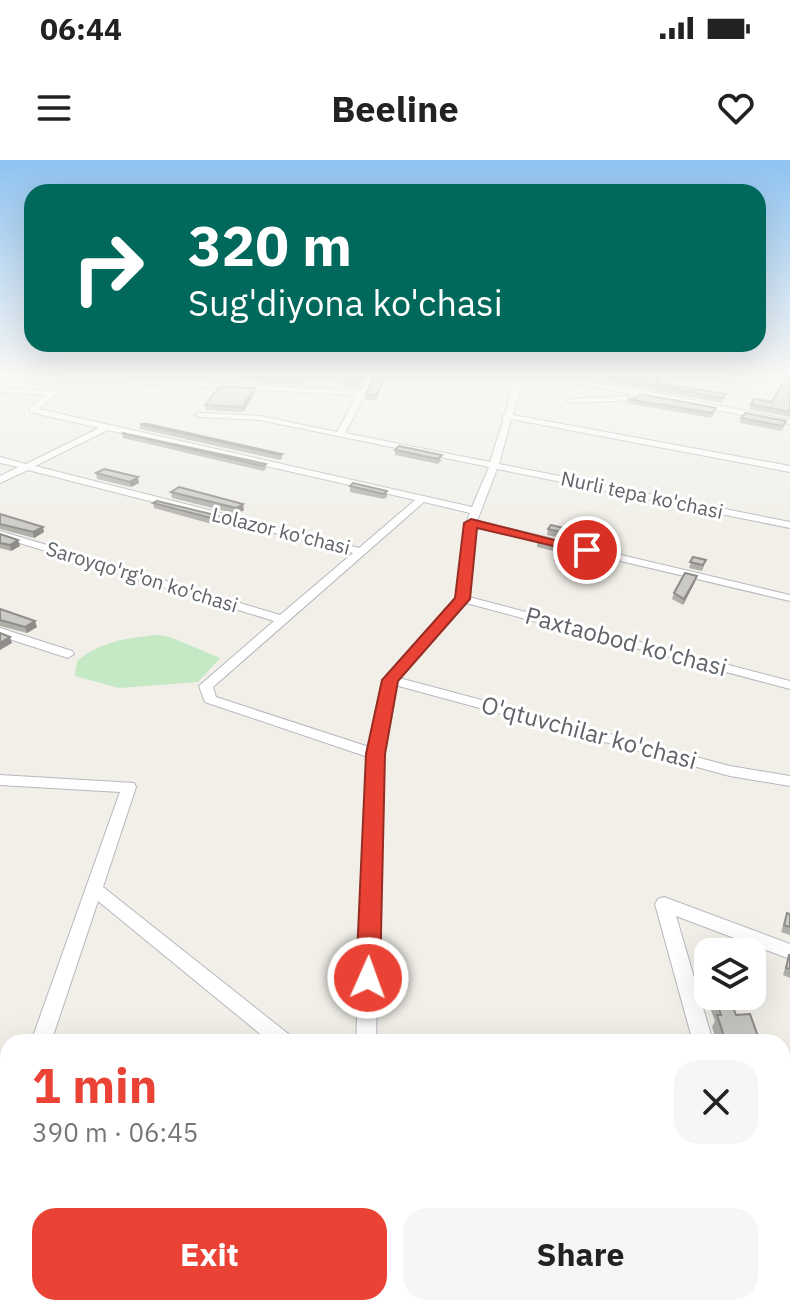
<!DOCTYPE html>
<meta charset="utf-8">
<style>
body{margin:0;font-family:"IBM Plex Sans",sans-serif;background:#f6f6f6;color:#222;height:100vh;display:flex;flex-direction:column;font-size:30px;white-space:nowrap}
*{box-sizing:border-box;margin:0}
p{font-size:26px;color:#767676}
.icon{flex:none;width:44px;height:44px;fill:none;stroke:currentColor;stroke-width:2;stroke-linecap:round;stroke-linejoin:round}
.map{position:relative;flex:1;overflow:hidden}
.drawer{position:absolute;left:0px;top:874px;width:790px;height:282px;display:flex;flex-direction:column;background:#fff;border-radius:24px 24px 0 0;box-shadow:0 8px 32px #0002}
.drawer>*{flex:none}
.top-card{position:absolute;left:24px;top:24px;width:742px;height:168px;border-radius:24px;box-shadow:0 8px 32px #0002;background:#00695c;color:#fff;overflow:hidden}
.buttons{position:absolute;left:694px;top:778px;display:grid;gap:16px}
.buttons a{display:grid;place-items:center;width:72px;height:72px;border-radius:16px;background:#fff;box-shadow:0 8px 32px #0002;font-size:40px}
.pin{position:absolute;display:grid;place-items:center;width:68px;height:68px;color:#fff;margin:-34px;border:4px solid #fff;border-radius:50%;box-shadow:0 2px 8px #0007}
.me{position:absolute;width:88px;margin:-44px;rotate:2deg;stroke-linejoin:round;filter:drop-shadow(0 0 6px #0008)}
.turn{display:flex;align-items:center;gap:28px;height:168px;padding:0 32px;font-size:36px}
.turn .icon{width:104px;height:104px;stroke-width:2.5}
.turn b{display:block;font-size:56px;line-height:68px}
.round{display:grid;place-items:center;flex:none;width:84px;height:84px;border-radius:24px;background:#f6f6f6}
.overview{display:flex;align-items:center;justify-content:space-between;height:136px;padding:0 32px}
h1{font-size:48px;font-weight:700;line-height:60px;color:#ea4335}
.action{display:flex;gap:16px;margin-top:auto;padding:16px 32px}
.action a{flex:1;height:92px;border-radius:24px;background:#ea4335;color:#fff;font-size:32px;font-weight:700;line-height:92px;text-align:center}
.action a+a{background:#f6f6f6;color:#222}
.status{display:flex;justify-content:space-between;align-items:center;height:56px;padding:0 40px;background:#fff;direction:ltr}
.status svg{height:22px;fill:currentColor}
header{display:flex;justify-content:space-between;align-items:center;height:104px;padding:0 32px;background:#fff;font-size:36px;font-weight:700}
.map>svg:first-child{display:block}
.green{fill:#c5e8c5}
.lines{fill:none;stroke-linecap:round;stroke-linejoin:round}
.minor-casing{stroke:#b5b8bc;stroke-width:2}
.minor{fill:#fff;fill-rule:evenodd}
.wall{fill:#afaea9}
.shaded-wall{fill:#8f8d8a}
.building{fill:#cccac5;stroke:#8f8d8a;stroke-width:2}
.route{fill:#ea4335;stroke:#982c22;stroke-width:2}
.labels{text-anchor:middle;stroke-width:6;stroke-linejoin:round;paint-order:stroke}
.far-street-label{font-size:20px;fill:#5f6368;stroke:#fff}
.street-label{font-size:24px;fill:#5f6368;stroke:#fff}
</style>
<div class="status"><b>06:44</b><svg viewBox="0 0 49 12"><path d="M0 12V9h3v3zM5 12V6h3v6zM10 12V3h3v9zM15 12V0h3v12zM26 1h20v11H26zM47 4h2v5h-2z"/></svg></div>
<header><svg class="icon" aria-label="menu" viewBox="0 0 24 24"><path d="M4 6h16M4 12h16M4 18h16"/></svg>Beeline<svg class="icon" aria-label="heart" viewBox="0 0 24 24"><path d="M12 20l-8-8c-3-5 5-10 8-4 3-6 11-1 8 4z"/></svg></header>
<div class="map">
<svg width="790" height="1155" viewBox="0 0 790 1155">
<rect width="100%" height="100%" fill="#f1efe8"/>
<path class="green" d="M158 475 170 477 220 498 198 522 119 528 75 516 77 501C102 481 126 478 158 475Z"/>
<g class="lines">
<defs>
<g id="minor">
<path d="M69 215 360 231 368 215H376L345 273 490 302 504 258 502 256 505 254 516 215H524L513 255 790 306V312L511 259 499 304 790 362V368L497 309 477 361 790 435V441L476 367 469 437 790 521V529L466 443 399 518 730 606 790 616V626L730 616 395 525 382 594 376 882H356L368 597 205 542 199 526 274 461 0 377V371L280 455 353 393 28 310 0 323V316L18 307 0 303V297L26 304 99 268 30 252V248L46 235 0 232V228L51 231ZM71 220 357 235 337 272 260 256 199 253 195 255 199 257 260 260 489 307 472 347 39 249ZM108 270 415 340 359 388 35 306ZM424 342 470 353 466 363 457 438 384 520 369 587 216 537 213 527Z"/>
<path d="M530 215H546L662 234 790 260V264Z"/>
<path d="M752 215 790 218V222L756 217Z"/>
<path d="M633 236H636V240L571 243 567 241 571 239Z"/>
<path d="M0 468 72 491 74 494 68 498 0 476Z"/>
<path d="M0 615 134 623 136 627 103 727 291 876 294 882H270L98 741 51 882H31L120 632 0 625Z"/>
<path d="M664 737 790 784V799L676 756 713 882H693L655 744 658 739Z"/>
<path d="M8 971V1012L0 1016V975Z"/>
<path d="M782 1137 787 1139 790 1155H767L766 1148H782Z"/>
<path d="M347 1148H371L370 1155H346Z"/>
<path d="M590 1148H619L622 1155H593Z"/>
</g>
</defs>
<use href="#minor" class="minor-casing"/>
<use href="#minor" class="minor"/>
</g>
<g class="wall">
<path d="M171 215H206L202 219 172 218Z"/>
<path d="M308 215 303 225 242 222V217Z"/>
<path d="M349 215H365L358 228 343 227 342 222 347 219Z"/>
<path d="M375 215H386L376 240H366V235Z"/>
<path d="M611 215H666L658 223 726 234 722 243 607 222 608 217Z"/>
<path d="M790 220V257L749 249 751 244 772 242Z"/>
<path d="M255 233 243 252 206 250 205 245Z"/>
<path d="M627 239 715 253 711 258 626 243Z"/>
<path d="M741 258 786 261 782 271 740 263Z"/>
<path d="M140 264 282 294V299L280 300 140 269Z"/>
<path d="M122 273 266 304V309L263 311 123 278Z"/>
<path d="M399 286 442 300 438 304 395 295V290Z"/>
<path d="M96 313 139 323 131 327 97 319Z"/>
<path d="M350 326 387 331V337L384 339 350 332Z"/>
<path d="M171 332 244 350 237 354 172 338Z"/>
<path d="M153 343 223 357 224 363 219 366 154 348Z"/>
<path d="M0 354 44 372 34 378 0 369Z"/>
<path d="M548 369 580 372 579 377 576 381 547 375Z"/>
<path d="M0 374 18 380 20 386 11 391 0 388Z"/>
<path d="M537 381 569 386 568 392 566 394 537 387Z"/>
<path d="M693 397 704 406 702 411 689 408Z"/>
<path d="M695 422 683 445 672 439 674 433Z"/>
<path d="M0 449 37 467 27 473 0 466Z"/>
<path d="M787 753 790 754V775L781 772Z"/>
<path d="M789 795H790V818L783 815Z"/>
<path d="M712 836H729L736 855 760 882H717L712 867 715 861 709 845Z"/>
<path d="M782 1022 790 1031 789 1045H782Z"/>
</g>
<g class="shaded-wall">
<path d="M362 215H365L358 228V223Z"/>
<path d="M385 215H386L376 240V235Z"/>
<path d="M662 215H666L654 227 655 223Z"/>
<path d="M255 228V233L243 252 242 247Z"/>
<path d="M138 317 139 323 131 327 130 322Z"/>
<path d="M243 344 244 350 237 354 236 348Z"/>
<path d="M223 357 224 363 219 366V360Z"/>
<path d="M43 367 44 372 34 378 33 372Z"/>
<path d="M18 380 20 386 11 391 10 385Z"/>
<path d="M697 416 695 422 683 445 684 439Z"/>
<path d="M35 461 37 467 27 473 25 467Z"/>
<path d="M10 477 12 483 0 490V483Z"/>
</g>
<g class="building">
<path d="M243 215H305L302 220 242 217Z"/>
<path d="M349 215H362L358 223 342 222 347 219Z"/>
<path d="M375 215H385L376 235H366Z"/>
<path d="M611 215H662L655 223 726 234 723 238 608 217Z"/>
<path d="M785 219 790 220V252L751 244 754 239 772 242Z"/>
<path d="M220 226 255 228 242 247 205 245Z"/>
<path d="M640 234 716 248 712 253 627 239 637 238Z"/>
<path d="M745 253 786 261 783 266 741 258Z"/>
<path d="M140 264H148L282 294 280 295Z"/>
<path d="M122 273 266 304 263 306Z"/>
<path d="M399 286 442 295 438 299 395 290Z"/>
<path d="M104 309 138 317 130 322 96 313Z"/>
<path d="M353 323 387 331 384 334 350 326Z"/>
<path d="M179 327 243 344 236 348 171 332Z"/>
<path d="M157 341 223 357 219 360 153 343Z"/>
<path d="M0 354 43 367 33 372 0 364Z"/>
<path d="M551 365 580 372 577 376 548 369Z"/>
<path d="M0 374 18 380 10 385 0 383Z"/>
<path d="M539 379 569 386 567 388 537 381Z"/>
<path d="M693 397 706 400 703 405 690 402Z"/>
<path d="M685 413 697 416 684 439 674 433Z"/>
<path d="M0 449 35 461 25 467 0 460Z"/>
<path d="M0 473 10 477 0 483Z"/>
<path d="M787 753 790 754V767L784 765Z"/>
<path d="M789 795H790V809L786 808Z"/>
<path d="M715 836H729L736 855 750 854 760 882H726L717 855H721Z"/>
<path d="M673 877 674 882H659L658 878Z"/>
<path d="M782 1022H787L790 1031V1039H782Z"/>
</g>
<linearGradient id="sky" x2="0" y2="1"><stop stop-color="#8fc3f1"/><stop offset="0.57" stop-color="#f9f8f5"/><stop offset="1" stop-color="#f9f8f5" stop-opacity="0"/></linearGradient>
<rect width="790" height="377" fill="url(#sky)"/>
<path class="route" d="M471 359 594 390 587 394 477 368 470 439 398 521 385 594 380 818 377 825 368 828 360 825 356 818 366 594 382 520 455 438 464 363Z"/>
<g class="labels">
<g class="far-street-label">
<text transform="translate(642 335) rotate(12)" y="7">Nurli tepa ko'chasi</text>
<text transform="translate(281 371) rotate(14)" y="7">Lolazor ko'chasi</text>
<text transform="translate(142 417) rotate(17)" y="7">Saroyqo'rg'on ko'chasi</text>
</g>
<g class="street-label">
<text transform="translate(626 482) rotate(15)" y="8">Paxtaobod ko'chasi</text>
<text transform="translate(589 573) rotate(15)" y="8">O'qtuvchilar ko'chasi</text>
</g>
</g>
</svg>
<div class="buttons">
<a><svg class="icon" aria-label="layers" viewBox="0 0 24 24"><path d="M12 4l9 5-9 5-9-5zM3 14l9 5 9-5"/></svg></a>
</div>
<div class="pin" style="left:587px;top:390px;background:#d93025"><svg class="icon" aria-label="arrive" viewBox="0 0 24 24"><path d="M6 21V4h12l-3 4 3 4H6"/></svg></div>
<svg class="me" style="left:368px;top:818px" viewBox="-20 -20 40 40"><circle r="17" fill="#ea4335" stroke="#fff" stroke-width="3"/><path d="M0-11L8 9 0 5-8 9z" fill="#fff"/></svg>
<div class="top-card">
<div class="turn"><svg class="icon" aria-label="right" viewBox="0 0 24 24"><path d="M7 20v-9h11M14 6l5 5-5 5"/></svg><div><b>320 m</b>Sug'diyona ko'chasi</div></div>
</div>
<section class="drawer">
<div class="overview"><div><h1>1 min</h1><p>390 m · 06:45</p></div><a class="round"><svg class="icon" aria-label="close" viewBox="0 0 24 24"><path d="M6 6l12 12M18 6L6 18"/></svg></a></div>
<div class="action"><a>Exit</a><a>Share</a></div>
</section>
</div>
